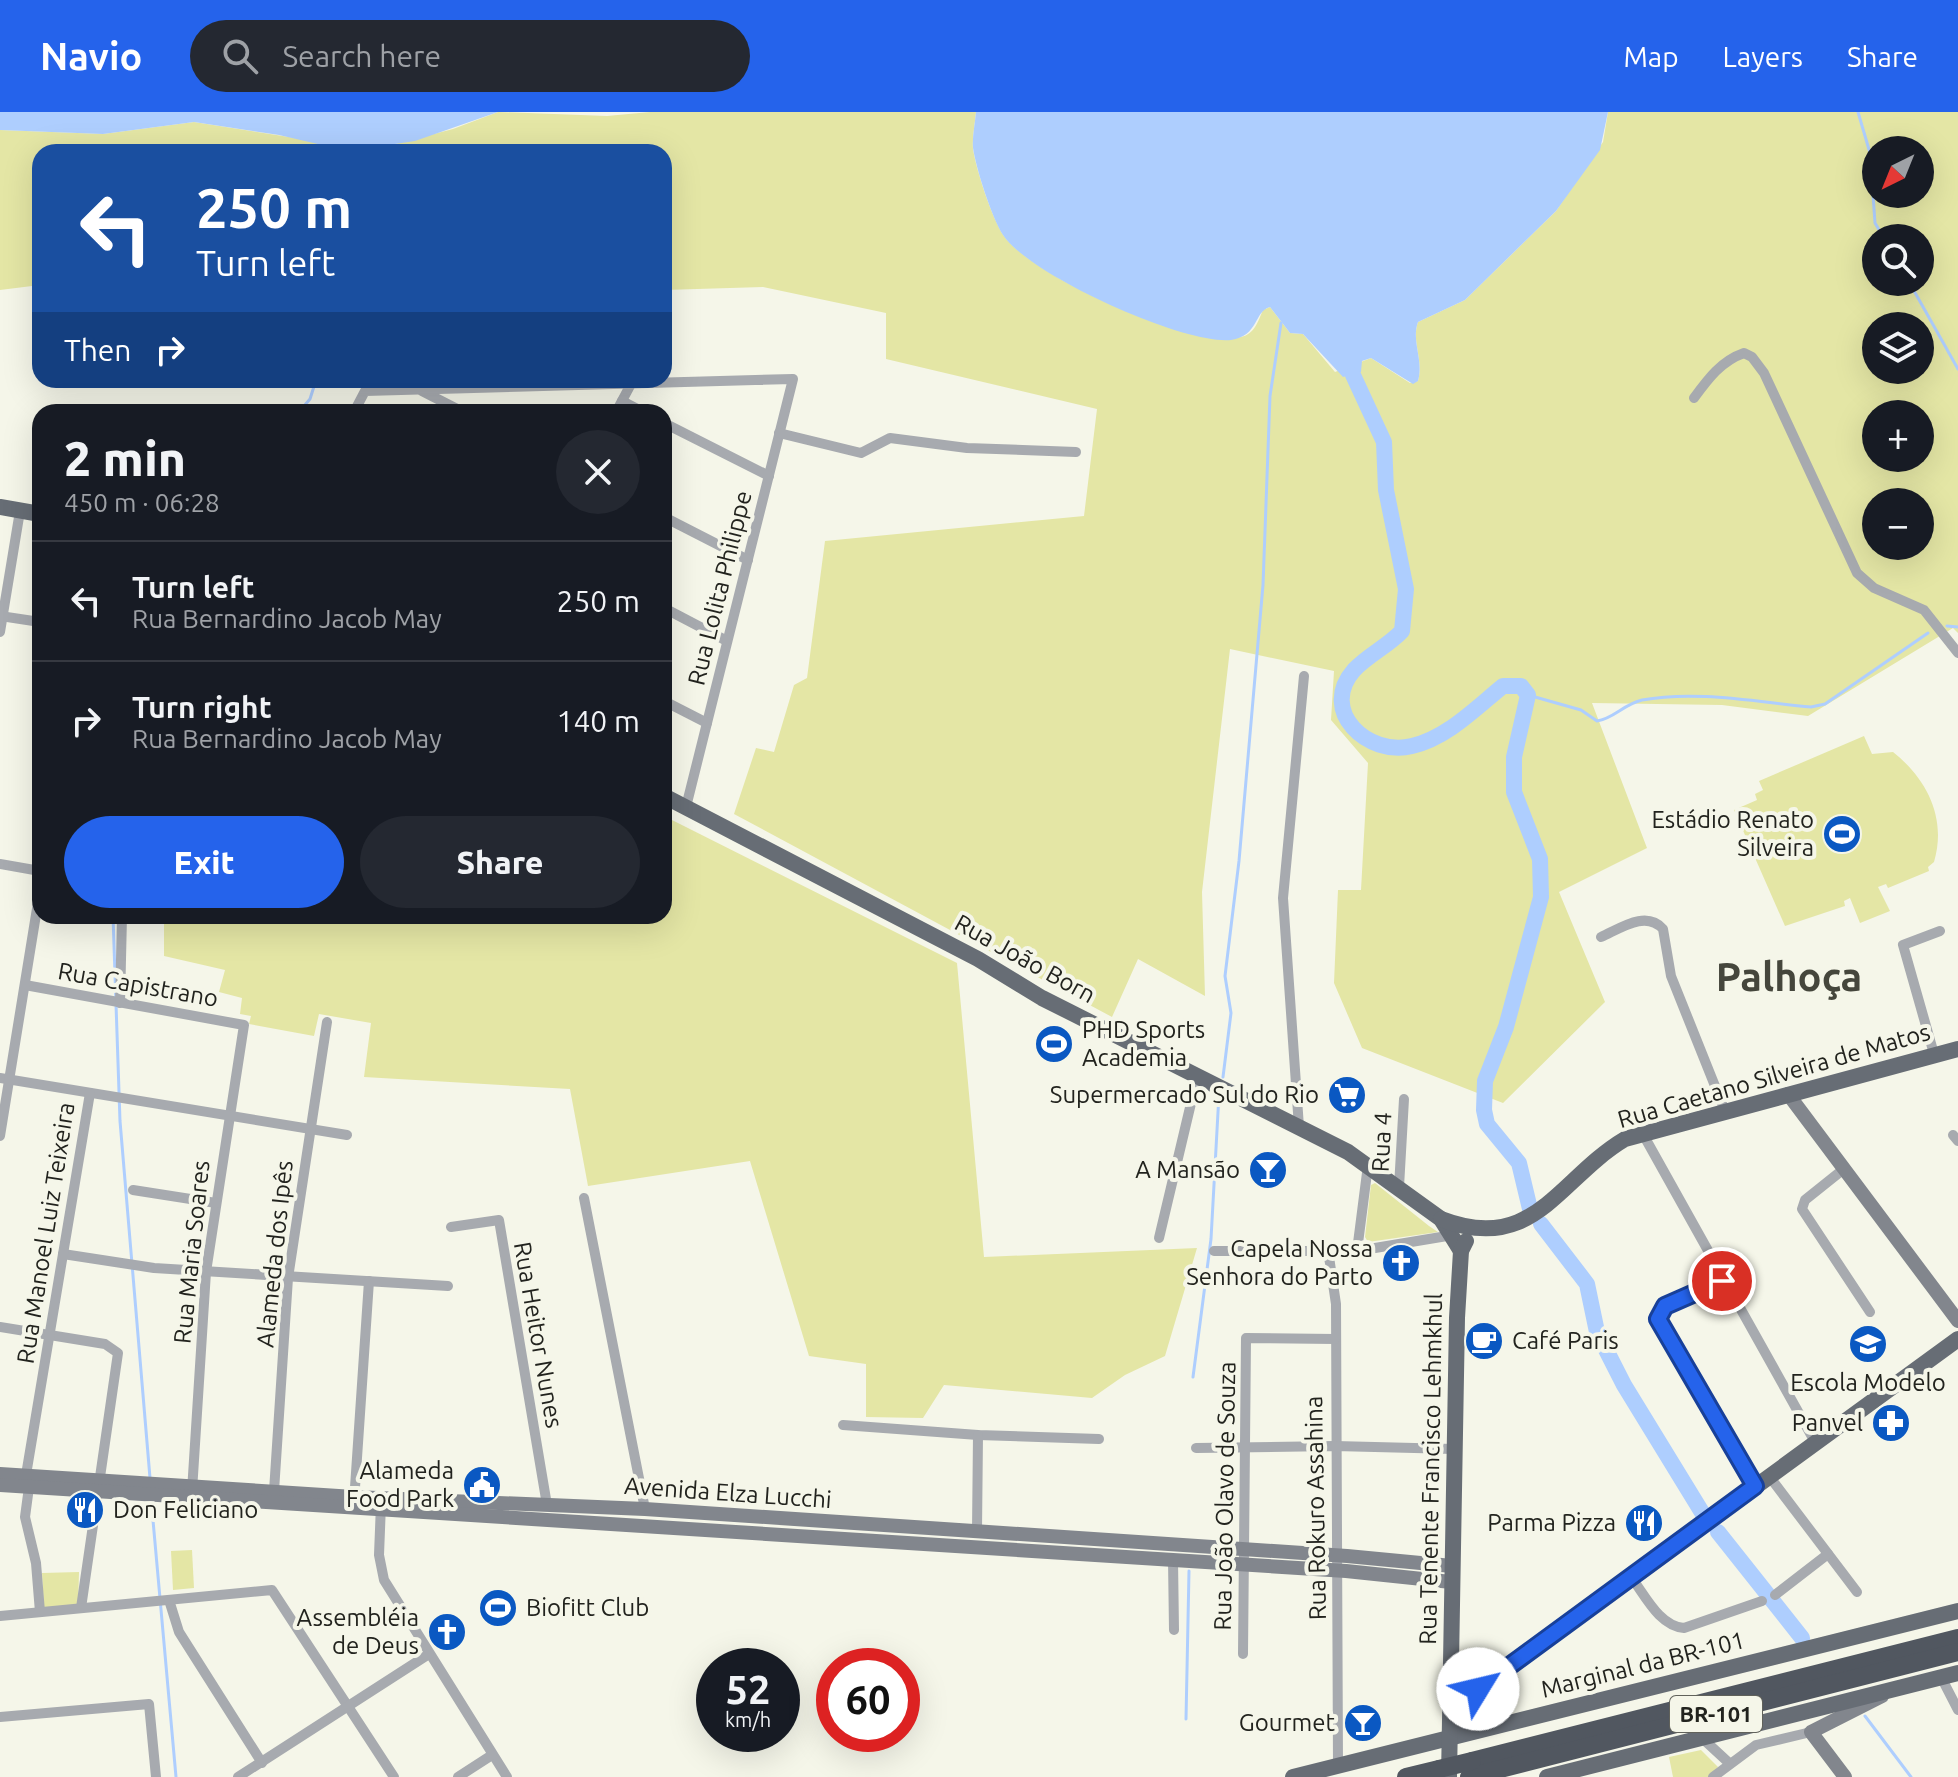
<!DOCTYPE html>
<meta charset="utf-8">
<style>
body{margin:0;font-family:Ubuntu,sans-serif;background:#242831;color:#f1f3f6;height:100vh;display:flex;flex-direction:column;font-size:30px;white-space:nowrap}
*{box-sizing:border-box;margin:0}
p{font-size:26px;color:#9ea1a6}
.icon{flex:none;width:44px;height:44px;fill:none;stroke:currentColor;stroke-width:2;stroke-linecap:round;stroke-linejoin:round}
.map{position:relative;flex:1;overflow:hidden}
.sheet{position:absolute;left:32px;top:292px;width:640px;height:520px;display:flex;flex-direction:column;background:#171b24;border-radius:24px;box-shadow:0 8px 32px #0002}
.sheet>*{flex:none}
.hud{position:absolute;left:32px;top:32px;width:640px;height:244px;border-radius:24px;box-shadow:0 8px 32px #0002;background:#1a4fa0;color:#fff;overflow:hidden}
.needle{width:52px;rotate:223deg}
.fabs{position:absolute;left:1862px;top:24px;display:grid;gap:16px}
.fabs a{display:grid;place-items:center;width:72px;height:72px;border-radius:50%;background:#171b24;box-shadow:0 8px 32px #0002;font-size:40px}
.speed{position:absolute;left:696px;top:1536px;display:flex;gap:16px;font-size:40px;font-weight:700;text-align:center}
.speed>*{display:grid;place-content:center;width:104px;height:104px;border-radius:50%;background:#171b24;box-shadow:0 8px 32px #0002;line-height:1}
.speed small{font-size:20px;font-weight:400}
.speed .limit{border:12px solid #d22;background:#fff;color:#111}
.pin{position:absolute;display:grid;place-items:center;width:68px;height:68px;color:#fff;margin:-34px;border:4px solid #fff;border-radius:50%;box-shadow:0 2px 8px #0007}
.me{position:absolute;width:88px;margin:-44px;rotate:54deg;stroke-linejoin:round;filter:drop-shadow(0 0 6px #0008)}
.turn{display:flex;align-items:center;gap:28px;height:168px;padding:0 32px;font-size:36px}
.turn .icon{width:104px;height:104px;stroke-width:2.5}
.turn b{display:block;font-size:56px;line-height:68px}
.then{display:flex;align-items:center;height:76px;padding:0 32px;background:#0003;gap:16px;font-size:30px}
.round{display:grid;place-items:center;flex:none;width:84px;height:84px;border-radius:42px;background:#242831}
.head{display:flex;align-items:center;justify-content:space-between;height:136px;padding:0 32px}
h1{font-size:48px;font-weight:800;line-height:60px}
.cta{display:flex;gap:16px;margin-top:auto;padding:16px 32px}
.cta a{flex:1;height:92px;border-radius:48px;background:#2563eb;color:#fff;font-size:32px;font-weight:800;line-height:92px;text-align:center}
.cta a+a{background:#242831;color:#f1f3f6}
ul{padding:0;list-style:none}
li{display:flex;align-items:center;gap:24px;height:120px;padding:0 32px;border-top:2px solid #363941}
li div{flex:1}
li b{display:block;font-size:30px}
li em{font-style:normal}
header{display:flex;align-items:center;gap:48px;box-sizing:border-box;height:112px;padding:0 40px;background:#2563eb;color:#fff}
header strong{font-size:38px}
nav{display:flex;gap:44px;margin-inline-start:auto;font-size:28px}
.search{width:560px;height:72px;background:#242831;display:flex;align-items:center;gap:20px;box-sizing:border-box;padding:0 28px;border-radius:44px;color:#9ea1a6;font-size:30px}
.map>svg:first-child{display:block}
.green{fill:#e4e6a5;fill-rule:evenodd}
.water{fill:#aecefe}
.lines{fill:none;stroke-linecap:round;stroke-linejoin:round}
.stream{stroke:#aecefe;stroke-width:3}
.river{stroke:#aecefe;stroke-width:16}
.street{stroke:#a7aaaf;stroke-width:10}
.secondary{stroke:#82868d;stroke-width:14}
.primary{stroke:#676d75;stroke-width:16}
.highway{stroke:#515760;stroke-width:18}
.highway-bridge{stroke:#515760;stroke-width:18}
.route-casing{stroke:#184099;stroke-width:20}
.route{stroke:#2563eb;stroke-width:14}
.labels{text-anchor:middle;stroke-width:8;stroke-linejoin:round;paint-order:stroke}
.shield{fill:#f5f6e9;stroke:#61625b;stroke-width:2}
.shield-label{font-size:22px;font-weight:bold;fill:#22231e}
.street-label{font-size:24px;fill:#22231e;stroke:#f5f6e9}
.poi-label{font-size:24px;fill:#22231e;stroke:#f5f6e9;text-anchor:end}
.town-label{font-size:40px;font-weight:bold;fill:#45463c;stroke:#f5f6e9}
</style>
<header>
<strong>Navio</strong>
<div class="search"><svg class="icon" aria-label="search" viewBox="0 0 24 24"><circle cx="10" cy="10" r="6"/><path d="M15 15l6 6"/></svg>Search here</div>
<nav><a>Map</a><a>Layers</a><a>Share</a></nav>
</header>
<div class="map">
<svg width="1958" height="1665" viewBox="0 0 1958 1665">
<rect width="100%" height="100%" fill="#f5f6e9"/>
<g class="green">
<path d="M498 0 607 4 650 0H976C975 12 972 25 973 37 976 57 992 107 1004 124 1032 164 1192 237 1241 225 1255 222 1258 209 1263 198L1270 195 1290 221 1303 222 1335 260 1371 246 1410 271 1418 269C1424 248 1411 229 1418 210L1465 188 1556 99 1603 30 1608 0H1958V521L1953 516 1808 604 1722 593 1592 591 1647 736 1559 780 1605 890 1503 991 1362 936 1334 871 1338 778H1361L1368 651 1331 608 1334 559 1230 537 1202 780 1205 884 1138 847 1112 905 734 702 756 636 774 640 794 573 807 566 825 429 1084 404 1097 297 886 247V201L763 175 664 178V40H40V173L0 178V18L103 22 194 10 372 38 453 17ZM1876 38H1920V82H1876ZM1876 126H1920V170H1876ZM1876 214H1920V258H1876ZM1876 302H1920V346H1876ZM1876 390H1920V434H1876Z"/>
<path d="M1864 624 1872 642 1893 640C1927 667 1947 706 1934 750L1928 755 1929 759 1888 776 1886 772 1878 775 1890 799 1860 811 1850 786 1844 789 1845 794 1785 814 1734 698 1757 688 1755 682 1763 678 1759 669Z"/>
<path d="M664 704 957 851 984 1145 1197 1136 1165 1244 1125 1263 1092 1286 944 1273 923 1306 866 1305V1252L809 1244 750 1049 588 1074 570 977 364 965 371 911 319 902 314 924 249 912 251 904 240 902 242 886 219 880 225 858 164 844V804H664Z"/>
<path d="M1375 1071 1429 1114 1438 1120 1368 1130 1365 1125 1371 1073Z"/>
<path d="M192 1438 194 1476 173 1478 171 1439Z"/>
<path d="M79 1460 78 1496 44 1497 42 1461Z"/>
<path d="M1701 1638 1718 1655 1708 1665H1673L1669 1645Z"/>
</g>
<g class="water">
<path d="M0 0H498L415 29 348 39 279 23 194 10 103 22 0 18Z"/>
<path d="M976 0H1608L1600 38 1556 99 1465 188 1418 210C1411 229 1424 248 1418 269L1413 272 1371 246 1362 249 1361 260 1343 265 1303 222 1290 221 1270 195C1254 199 1259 224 1231 228 1184 233 1029 163 1003 123 992 106 976 57 973 36 972 25 975 12 976 0Z"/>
</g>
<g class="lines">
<g class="stream">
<path d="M1858 0 1870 41 1875 111 1884 126"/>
<path d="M1909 170 1958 257"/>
<path d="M299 300 310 287 316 268"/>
<path d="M1947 514 1958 515"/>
<path d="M1528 583 1581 598 1597 609C1613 607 1624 592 1642 588 1696 578 1756 590 1811 595L1825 592 1928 521"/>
<path d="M113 804 120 1009 150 1366"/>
<path d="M1223 965 1231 901 1225 864 1239 749 1263 473 1270 284 1281 211"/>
<path d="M1193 1265 1211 1127 1219 982"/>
<path d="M151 1386 176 1665"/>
<path d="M1865 1604 1911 1665"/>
<path d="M1186 1607 1189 1459"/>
</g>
<g class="river">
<path d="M1353 263 1384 330 1386 378 1406 477 1402 519C1388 534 1368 543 1354 558 1318 599 1368 645 1412 634 1447 626 1476 596 1503 574H1521L1528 583 1514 645V680L1540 747 1541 785 1506 915 1485 969 1484 998 1487 1012 1519 1051 1530 1097"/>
<path d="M1541 1112 1587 1172 1597 1220 1624 1273 1703 1402"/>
<path d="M1718 1420 1802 1526"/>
</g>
<g class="street">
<path d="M422 279 463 300"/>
<path d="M1694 286C1708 267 1721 249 1744 241L1752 245 1764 261 1857 461 1874 476 1924 498 1958 541"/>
<path d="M622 289 643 300"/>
<path d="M354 300 365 279 793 267 686 695"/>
<path d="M616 300 631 272"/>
<path d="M664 311 769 364"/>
<path d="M779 321 861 341 890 326 967 336 1076 340"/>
<path d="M664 405 748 448"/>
<path d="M664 496 727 529"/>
<path d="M0 504 40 510"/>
<path d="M0 520 20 399"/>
<path d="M664 589 707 611"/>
<path d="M0 752 40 759"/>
<path d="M1601 825C1621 816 1646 798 1663 817L1671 864 1725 999"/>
<path d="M25 873 244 913 206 1160 192 1379"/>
<path d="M120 891 122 804"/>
<path d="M1934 942 1903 833 1940 819"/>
<path d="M0 966 347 1023"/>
<path d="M1299 1015 1283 786 1304 564"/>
<path d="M1953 1023 1958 1029"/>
<path d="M0 1024 40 778"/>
<path d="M1644 1024 1815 1330"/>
<path d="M1845 1056 1805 1088 1802 1097 1870 1200"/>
<path d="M1399 1075 1404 987"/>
<path d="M133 1078 216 1091"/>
<path d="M584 1086 645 1397"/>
<path d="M451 1115 499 1108 547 1393"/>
<path d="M1159 1126 1197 966"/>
<path d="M1328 1138 1336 1192 1338 1654"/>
<path d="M1214 1139H1357L1453 1123"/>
<path d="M1357 1139 1368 1053"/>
<path d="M63 1142 154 1156 448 1174"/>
<path d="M1722 1169 1665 1194 1658 1207 1755 1374"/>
<path d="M0 1215 105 1232 118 1241 81 1496"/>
<path d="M843 1313 978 1323 1099 1327"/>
<path d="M1196 1336 1335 1334 1454 1337"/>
<path d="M26 1363 90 981"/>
<path d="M1769 1364 1857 1480"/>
<path d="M29 1375 25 1405 36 1451 40 1500"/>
<path d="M274 1379 288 1166 327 910"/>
<path d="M354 1390 369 1169"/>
<path d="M381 1392 379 1443 384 1468 507 1665"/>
<path d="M977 1419 978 1323"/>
<path d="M1173 1448 1174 1518"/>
<path d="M1631 1465C1645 1483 1659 1514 1684 1516L1762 1489"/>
<path d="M1775 1483 1828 1442"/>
<path d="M169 1488 179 1520 262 1651"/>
<path d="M0 1504 272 1478 394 1665"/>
<path d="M1243 1542 1246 1226 1335 1227"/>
<path d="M1941 1565 1958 1598"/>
<path d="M0 1605 149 1592 156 1665"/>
<path d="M1702 1626 1728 1650"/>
<path d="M238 1665 429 1542"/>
<path d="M458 1665 492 1643"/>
<path d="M1713 1665 1756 1633 1811 1620"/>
</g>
<g class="secondary">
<path d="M1788 982 1958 1209"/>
<path d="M0 1362 354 1385 645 1397 1347 1444 1452 1454"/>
<path d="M0 1373 1346 1459 1451 1470"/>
<path d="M1845 1665 1811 1620 1882 1584"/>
</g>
<g class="primary">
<path d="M0 395 40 402"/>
<path d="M664 684 978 847 1042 886 1348 1040 1441 1107 1461 1139"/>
<path d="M1441 1107C1534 1143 1558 1067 1625 1027L1958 937"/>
<path d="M1450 1615 1478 1577 1958 1227"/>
<path d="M1293 1665 1958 1499"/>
<path d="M1449 1665 1457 1206 1461 1139 1466 1129"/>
<path d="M1547 1665 1958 1561"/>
</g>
<g class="highway">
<path d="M1472 1649 1958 1526"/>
<path d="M1406 1665 1439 1657"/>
<path d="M1469 1665 1958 1540"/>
</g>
<path class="highway-bridge" d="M1439 1657 1472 1649"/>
</g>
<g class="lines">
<defs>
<path id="route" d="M1478 1577 1755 1374 1658 1207 1665 1194 1722 1169"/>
</defs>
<use href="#route" class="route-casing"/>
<use href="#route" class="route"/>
</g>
<defs>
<symbol id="stadium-disc" viewBox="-11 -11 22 22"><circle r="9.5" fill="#0a58c2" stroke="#f5f6e9"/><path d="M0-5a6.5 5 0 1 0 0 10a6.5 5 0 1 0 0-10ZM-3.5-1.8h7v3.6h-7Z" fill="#fff"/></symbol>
<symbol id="supermarket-disc" viewBox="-11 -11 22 22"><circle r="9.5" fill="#0a58c2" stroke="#f5f6e9"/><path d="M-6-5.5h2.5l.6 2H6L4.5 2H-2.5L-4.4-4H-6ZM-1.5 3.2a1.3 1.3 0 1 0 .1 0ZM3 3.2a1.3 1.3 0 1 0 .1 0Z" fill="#fff"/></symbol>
<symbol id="bar-disc" viewBox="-11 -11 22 22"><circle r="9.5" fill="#0a58c2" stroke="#f5f6e9"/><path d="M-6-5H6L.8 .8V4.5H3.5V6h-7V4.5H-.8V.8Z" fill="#fff"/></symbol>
<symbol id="church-disc" viewBox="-11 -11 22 22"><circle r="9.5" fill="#0a58c2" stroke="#f5f6e9"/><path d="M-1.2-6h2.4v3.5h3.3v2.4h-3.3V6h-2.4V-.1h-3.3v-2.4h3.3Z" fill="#fff"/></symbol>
<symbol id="cafe-disc" viewBox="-11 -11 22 22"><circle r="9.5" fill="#0a58c2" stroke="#f5f6e9"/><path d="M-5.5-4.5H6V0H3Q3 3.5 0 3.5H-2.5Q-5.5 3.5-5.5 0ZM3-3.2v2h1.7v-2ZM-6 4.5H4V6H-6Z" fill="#fff"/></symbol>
<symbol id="school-disc" viewBox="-11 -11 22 22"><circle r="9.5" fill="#0a58c2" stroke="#f5f6e9"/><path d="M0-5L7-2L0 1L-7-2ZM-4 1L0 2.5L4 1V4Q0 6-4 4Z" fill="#fff"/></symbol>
<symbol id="pharmacy-disc" viewBox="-11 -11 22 22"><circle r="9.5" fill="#0a58c2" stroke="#f5f6e9"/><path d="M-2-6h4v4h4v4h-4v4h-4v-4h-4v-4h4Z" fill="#fff"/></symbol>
<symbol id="civic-disc" viewBox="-11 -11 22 22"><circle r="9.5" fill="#0a58c2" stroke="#f5f6e9"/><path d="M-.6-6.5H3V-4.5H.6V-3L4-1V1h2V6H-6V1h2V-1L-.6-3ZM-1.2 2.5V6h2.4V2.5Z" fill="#fff"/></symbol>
<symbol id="restaurant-disc" viewBox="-11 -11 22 22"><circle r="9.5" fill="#0a58c2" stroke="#f5f6e9"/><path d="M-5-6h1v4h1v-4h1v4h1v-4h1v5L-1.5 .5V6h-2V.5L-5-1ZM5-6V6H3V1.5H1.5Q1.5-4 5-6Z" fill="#fff"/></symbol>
</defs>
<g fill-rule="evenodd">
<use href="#stadium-disc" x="1820" y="700" width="44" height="44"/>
<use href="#stadium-disc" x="1032" y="910" width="44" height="44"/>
<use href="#supermarket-disc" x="1325" y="961" width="44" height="44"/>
<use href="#bar-disc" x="1246" y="1036" width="44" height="44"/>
<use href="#church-disc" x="1379" y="1129" width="44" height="44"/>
<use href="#cafe-disc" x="1462" y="1207" width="44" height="44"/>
<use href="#school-disc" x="1846" y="1210" width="44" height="44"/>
<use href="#pharmacy-disc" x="1869" y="1289" width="44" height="44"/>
<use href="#civic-disc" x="460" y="1351" width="44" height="44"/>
<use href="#restaurant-disc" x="63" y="1376" width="44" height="44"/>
<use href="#restaurant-disc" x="1622" y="1389" width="44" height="44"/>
<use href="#stadium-disc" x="476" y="1474" width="44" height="44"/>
<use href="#church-disc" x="425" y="1498" width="44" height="44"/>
<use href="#bar-disc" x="1341" y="1589" width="44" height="44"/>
</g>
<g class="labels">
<rect class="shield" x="1670" y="1584" width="92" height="36" rx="6"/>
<g class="shield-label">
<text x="1716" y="1610">BR-101</text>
</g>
<g class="street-label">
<text transform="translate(720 476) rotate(-76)" y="8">Rua Lolita Philippe</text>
<text transform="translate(1025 847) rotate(29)" y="8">Rua João Born</text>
<text transform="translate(138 873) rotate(10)" y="8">Rua Capistrano</text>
<text transform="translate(1774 964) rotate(-16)" y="8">Rua Caetano Silveira de Matos</text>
<text transform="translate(1382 1030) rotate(-87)" y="8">Rua 4</text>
<text transform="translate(46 1121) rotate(-81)" y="8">Rua Manoel Luiz Teixeira</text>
<text transform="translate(192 1140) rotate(-84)" y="8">Rua Maria Soares</text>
<text transform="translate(275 1142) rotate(-84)" y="8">Alameda dos Ipês</text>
<text transform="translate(538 1223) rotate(80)" y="8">Rua Heitor Nunes</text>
<text transform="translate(1431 1357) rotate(-89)" y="8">Rua Tenente Francisco Lehmkhul</text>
<text transform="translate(728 1381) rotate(4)" y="8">Avenida Elza Lucchi</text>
<text transform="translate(1225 1384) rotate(-89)" y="8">Rua João Olavo de Souza</text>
<text transform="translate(1316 1396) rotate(-91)" y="8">Rua Rokuro Assahina</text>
<text transform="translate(1643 1553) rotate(-14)" y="8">Marginal da BR-101</text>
</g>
<g class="poi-label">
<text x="1814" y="716">Estádio Renato<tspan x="1814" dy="28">Silveira</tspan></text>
<text x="1082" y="926" text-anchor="start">PHD Sports<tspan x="1082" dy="28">Academia</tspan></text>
<text x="1319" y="991">Supermercado Sul do Rio</text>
<text x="1240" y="1066">A Mansão</text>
<text x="1373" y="1145">Capela Nossa<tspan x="1373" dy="28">Senhora do Parto</tspan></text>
<text x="1512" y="1237" text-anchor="start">Café Paris</text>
<text x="1868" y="1279" text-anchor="middle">Escola Modelo</text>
<text x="1863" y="1319">Panvel</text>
<text x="454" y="1367">Alameda<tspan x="454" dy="28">Food Park</tspan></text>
<text x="113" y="1406" text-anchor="start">Don Feliciano</text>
<text x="1616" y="1419">Parma Pizza</text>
<text x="526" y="1504" text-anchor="start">Biofitt Club</text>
<text x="419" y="1514">Assembléia<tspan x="419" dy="28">de Deus</tspan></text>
<text x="1335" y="1619">Gourmet</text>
</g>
<g class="town-label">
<text x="1789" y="879">Palhoça</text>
</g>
</g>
</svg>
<div class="fabs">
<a><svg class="needle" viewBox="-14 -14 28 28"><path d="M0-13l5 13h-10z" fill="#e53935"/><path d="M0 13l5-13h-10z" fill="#9ea1a6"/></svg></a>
<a><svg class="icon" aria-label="search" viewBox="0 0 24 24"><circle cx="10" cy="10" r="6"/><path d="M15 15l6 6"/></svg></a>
<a><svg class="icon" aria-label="layers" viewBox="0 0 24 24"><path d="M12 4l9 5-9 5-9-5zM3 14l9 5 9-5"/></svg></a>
<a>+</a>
<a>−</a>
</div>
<div class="speed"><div>52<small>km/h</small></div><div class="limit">60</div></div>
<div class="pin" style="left:1722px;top:1169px;background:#d93025"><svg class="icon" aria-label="arrive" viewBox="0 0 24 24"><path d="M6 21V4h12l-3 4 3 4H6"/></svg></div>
<svg class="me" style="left:1478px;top:1577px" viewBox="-20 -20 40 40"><circle r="19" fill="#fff"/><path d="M0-13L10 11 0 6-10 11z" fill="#2563eb"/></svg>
<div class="hud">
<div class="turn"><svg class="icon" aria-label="left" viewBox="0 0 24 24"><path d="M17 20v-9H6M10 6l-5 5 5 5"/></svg><div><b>250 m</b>Turn left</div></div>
<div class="then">Then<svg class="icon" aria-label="right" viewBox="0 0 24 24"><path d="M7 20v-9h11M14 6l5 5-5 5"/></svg></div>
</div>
<section class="sheet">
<div class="head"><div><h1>2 min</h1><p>450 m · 06:28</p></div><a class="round"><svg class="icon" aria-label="close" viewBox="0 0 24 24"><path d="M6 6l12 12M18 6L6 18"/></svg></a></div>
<ul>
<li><svg class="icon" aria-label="left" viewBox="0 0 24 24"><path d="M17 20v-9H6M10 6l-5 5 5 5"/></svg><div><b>Turn left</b><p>Rua Bernardino Jacob May</p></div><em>250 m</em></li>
<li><svg class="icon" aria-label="right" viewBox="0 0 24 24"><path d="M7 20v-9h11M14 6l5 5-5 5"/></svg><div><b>Turn right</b><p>Rua Bernardino Jacob May</p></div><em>140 m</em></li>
</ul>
<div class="cta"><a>Exit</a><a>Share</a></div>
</section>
</div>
